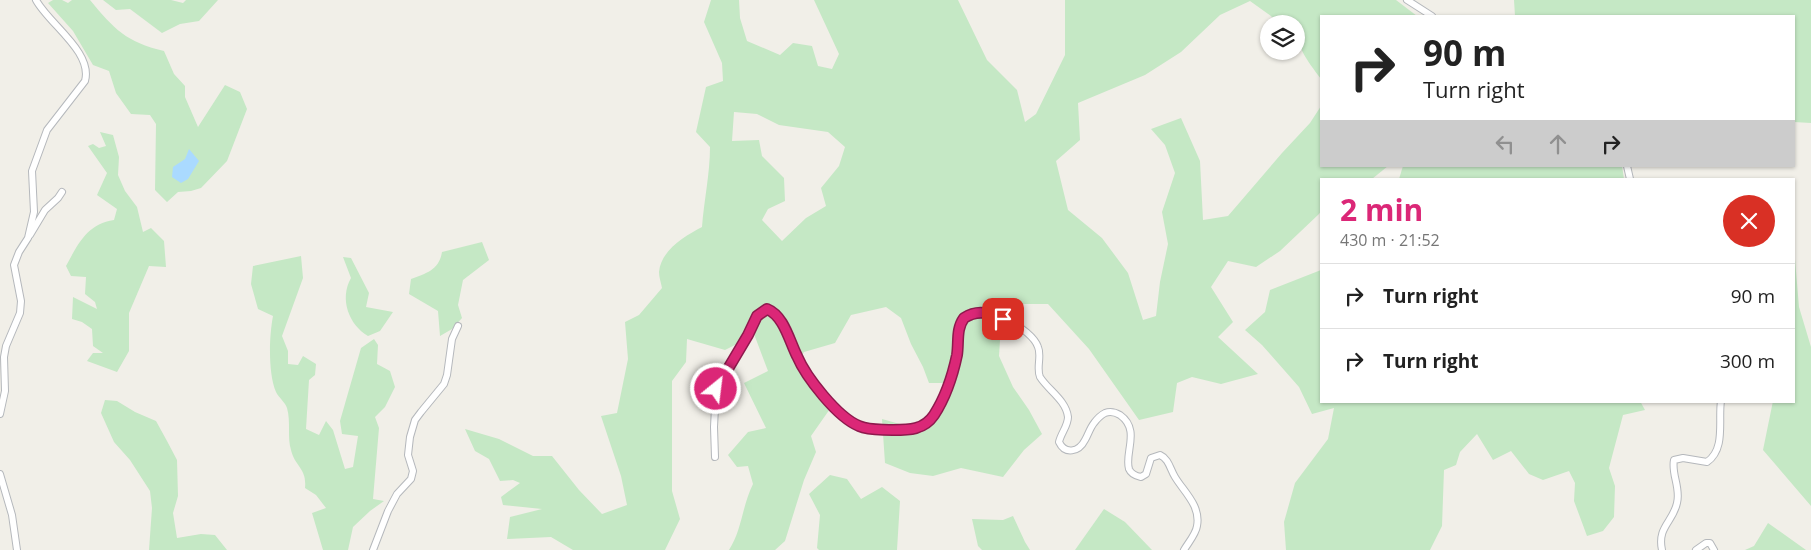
<!DOCTYPE html>
<meta charset="utf-8">
<style>
body{margin:0;font-family:"Open Sans",sans-serif;background:#f6f6f6;color:#222;height:100vh;display:flex;flex-direction:column;font-size:19px;white-space:nowrap}
*{box-sizing:border-box;margin:0}
p{font-size:16px;color:#767676}
.icon{flex:none;width:28px;height:28px;fill:none;stroke:currentColor;stroke-width:2;stroke-linecap:round;stroke-linejoin:round}
.map{position:relative;flex:1;overflow:hidden}
.details{position:absolute;left:1320px;top:178px;width:475px;height:225px;display:flex;flex-direction:column;background:#fff;border-radius:0px;box-shadow:0 1px 4px #0004}
.details>*{flex:none}
.top-card{position:absolute;left:1320px;top:15px;width:475px;height:152px;border-radius:0px;box-shadow:0 1px 4px #0004;background:#fff;color:#222;overflow:hidden}
.fabs{position:absolute;left:1260px;top:15px;display:grid;gap:10px}
.fabs a{display:grid;place-items:center;width:45px;height:45px;border-radius:50%;background:#fff;box-shadow:0 1px 4px #0004;font-size:25px}
.pin{position:absolute;display:grid;place-items:center;width:42px;height:42px;color:#fff;margin:-21px;border-radius:10px;box-shadow:0 2px 8px #0006}
.me{position:absolute;width:55px;margin:-28px;rotate:29deg;stroke-linejoin:round;filter:drop-shadow(0 0 4px #0008)}
.turn{display:flex;align-items:center;gap:18px;height:105px;padding:0 20px;font-size:22px}
.turn .icon{width:65px;height:65px;stroke-width:2.5}
.turn b{display:block;font-size:35px;line-height:42px}
.lanes{display:flex;align-items:center;height:48px;padding:0 20px;background:#0003;justify-content:center;gap:25px;direction:ltr}
.lanes .off{opacity:.35}
.round{display:grid;place-items:center;flex:none;width:52px;height:52px;border-radius:26px;background:#f6f6f6}
.head{display:flex;align-items:center;justify-content:space-between;height:85px;padding:0 20px}
h1{font-size:30px;font-weight:700;line-height:38px;color:#db2777}
ul{padding:0;list-style:none}
li{display:flex;align-items:center;gap:15px;height:65px;padding:0 20px;border-top:1px solid #e0e0e0}
li div{flex:1}
li b{display:block;font-size:19px}
li em{font-style:normal}
.map>svg:first-child{display:block}
.green{fill:#c5e8c5;fill-rule:evenodd}
.water{fill:#aadaff}
.lines{fill:none;stroke-linecap:round;stroke-linejoin:round}
.street-casing{stroke:#b5b8bc;stroke-width:8}
.street{stroke:#fff;stroke-width:6}
.route-casing{stroke:#8e194d;stroke-width:12}
.route{stroke:#db2777;stroke-width:9}
</style>
<div class="map">
<svg width="1811" height="550" viewBox="0 0 1811 550">
<rect width="100%" height="100%" fill="#f1efe8"/>
<g class="green">
<path d="M53 0H62L68 3 72 0H90C114 29 126 42 164 51L174 74 185 86V97L198 127 225 85 240 92 247 109 227 161 201 188 191 191 178 192 167 202 155 190 156 124 150 115 131 114 116 93 109 71 93 65 73 31 48 3Z"/>
<path d="M103 0H171L183 3 186 0H218L199 21 180 24 162 33 130 9 116 10Z"/>
<path d="M711 0H739L740 18 747 41 780 55 793 43 812 46 818 66 832 69 839 54 814 0H958L987 60 1017 90 1025 122 1036 114 1065 55V0H1396L1417 16H1321V79C1307 60 1296 47 1296 24H1282L1250 1 1220 15 1181 52 1145 75 1078 103 1080 140 1056 161 1068 210 1102 238 1128 273 1143 320 1156 316 1160 282 1168 244 1162 212 1175 173 1165 145 1151 129 1181 118 1200 161 1203 220 1228 216 1282 153 1310 123 1321 106V166H1388L1372 179H1321V211L1319 214 1280 251 1256 267 1228 261 1211 287 1233 322 1218 337 1258 374 1221 384 1192 377 1177 383 1173 412 1139 420 1089 349 1048 304H1018L991 308 1001 325 999 356 1013 387 1029 410 1042 434 1024 450 1003 477 961 468 933 476 910 473 885 463 882 419 914 428 921 433C938 421 944 404 949 383H929L923 367 911 344 901 318 886 307 851 315 835 343 804 352 797 363 809 383 832 406 811 436 816 452 804 480 785 541 775 550H729C742 530 742 506 753 484L748 466 737 467 728 455 748 432 766 428 744 383 768 371 754 334 761 316 757 314 741 342 725 350 687 339 686 362 672 381V491L680 519 665 550H573L551 537 507 539 510 517 542 509 503 505 501 497 520 483 513 480 500 481 489 459 475 451 465 429 499 439 533 456H552L579 490 602 514 627 505 621 476 601 416 617 413 628 359 625 322 639 315 662 288C661 283 659 277 659 272 661 250 685 236 702 227 704 200 710 174 710 147L696 132 706 87 723 81 722 63 704 22ZM734 112 757 114 779 125 828 132 845 147 839 166 821 188 826 206 806 218 782 241 762 220 768 209 785 201 784 178 762 156 759 140 732 141Z"/>
<path d="M1514 0H1811V123L1794 122V16H1515Z"/>
<path d="M100 132 113 135 119 157 118 175 125 191 137 207 143 232 151 228 164 241 166 267 149 266 129 313V351L117 372 87 361 93 353H103L93 346 92 329 82 322 72 319 73 297 97 309 95 302 85 294 86 277 71 276 66 266C78 244 87 224 114 220L117 209 97 195 107 173 88 146 93 144 99 148 106 146Z"/>
<path d="M1403 166H1622L1624 179H1399Z"/>
<path d="M482 242 489 260 463 280 458 305 462 318 452 329 440 336 438 311 409 294 411 279C427 273 439 270 442 252Z"/>
<path d="M1794 247 1799 307 1811 347V506L1763 450 1773 401H1794Z"/>
<path d="M301 256 303 278 282 336 288 351V364L298 365 303 356 316 364 315 375 309 380 306 429 319 435 326 421 333 430 345 469 353 467 358 436 342 434 340 421 361 348 374 339 378 345 377 364 390 371 395 387 385 407 375 417 379 428 373 499 384 501 370 511 353 527 348 550H323L312 513 326 508 316 495 305 488C307 468 295 467 291 450 287 437 291 422 287 408 285 402 279 398 276 392 268 373 269 337 273 316L258 309 251 284 253 266Z"/>
<path d="M343 257 351 258 369 293 366 307 393 312 380 331 368 336C349 325 339 299 351 278Z"/>
<path d="M1321 270V312L1320 313 1321 323V401H1640L1645 410 1623 415 1609 468 1615 486 1614 517 1603 531 1587 536 1574 501 1575 483 1569 471 1543 480 1529 474 1511 451 1493 460 1477 434 1460 452 1456 465 1444 470 1442 526 1430 550H1286L1284 522 1295 483 1328 439 1334 408 1312 414 1299 387 1262 345 1245 330 1265 312 1270 290Z"/>
<path d="M105 400 117 401 135 412 156 421 167 441 177 460 178 496 173 513 177 538 201 534 215 535 227 550H149L152 508 150 491 130 460 114 442 101 413Z"/>
<path d="M830 475 847 479 861 499 882 487 900 501 897 550H819L817 548 820 515 809 494Z"/>
<path d="M1104 509 1125 522 1152 550H1075Z"/>
<path d="M1013 516 1025 542 1030 550H982L978 546 972 519 1003 520Z"/>
<path d="M1768 523 1806 550H1811H1745L1754 546Z"/>
</g>
<path class="water" d="M189 149 199 161 188 179 181 183 172 177 173 167 185 159Z"/>
<g class="lines">
<defs>
<g id="street">
<path d="M1407 0 1432 16"/>
<path d="M1627 166 1630 179"/>
<path d="M30 235 45 210 58 198 62 192"/>
<path d="M0 414 5 391 4 357 6 346 20 313 21 301 14 265 19 252 28 238 34 212 32 171 47 130 85 81C93 52 49 24 36 0"/>
<path d="M715 457 714 427 716 389 748 335 757 316 767 309C789 318 797 363 811 382 819 394 832 405 843 414 851 421 858 428 869 429 884 431 907 433 922 427 939 420 954 371 957 353 959 342 955 326 965 317 982 302 1032 328 1038 347 1042 356 1036 368 1040 377 1048 390 1066 400 1068 417 1068 426 1061 433 1059 442 1065 455 1079 452 1085 440 1088 435 1090 428 1094 423 1097 419 1101 415 1105 413 1110 411 1115 412 1120 415 1141 430 1124 453 1129 469 1131 474 1136 476 1141 477L1146 474 1151 458 1160 455C1169 459 1170 469 1175 477 1184 492 1201 506 1197 526 1196 534 1188 543 1184 550"/>
<path d="M0 474 12 515 17 550"/>
<path d="M373 550 388 511 397 494 411 479 413 471 408 455 410 437 415 420 421 412 444 384 447 375 452 339 458 326"/>
<path d="M1662 550C1657 527 1673 522 1677 503 1681 488 1671 474 1674 460L1683 458 1707 462C1726 449 1718 420 1721 401"/>
<path d="M1696 550 1706 543H1710L1714 550"/>
</g>
</defs>
<use href="#street" class="street-casing"/>
<use href="#street" class="street"/>
</g>
<g class="lines">
<defs>
<path id="route" d="M716 389 748 335 757 316 767 309C784 316 789 340 797 356 806 377 837 417 859 426 870 431 882 429 893 430 909 430 924 430 934 415 945 398 953 374 957 355 959 342 956 329 964 318 978 309 989 313 1003 319"/>
</defs>
<use href="#route" class="route-casing"/>
<use href="#route" class="route"/>
</g>
</svg>
<div class="fabs">
<a><svg class="icon" aria-label="layers" viewBox="0 0 24 24"><path d="M12 4l9 5-9 5-9-5zM3 14l9 5 9-5"/></svg></a>
</div>
<div class="pin" style="left:1003px;top:319px;background:#d93025"><svg class="icon" aria-label="arrive" viewBox="0 0 24 24"><path d="M6 21V4h12l-3 4 3 4H6"/></svg></div>
<svg class="me" style="left:716px;top:389px" viewBox="-20 -20 40 40"><circle r="17" fill="#db2777" stroke="#fff" stroke-width="3"/><path d="M0-11L8 9 0 5-8 9z" fill="#fff"/></svg>
<div class="top-card">
<div class="turn"><svg class="icon" aria-label="right" viewBox="0 0 24 24"><path d="M7 20v-9h11M14 6l5 5-5 5"/></svg><div><b>90 m</b>Turn right</div></div>
<div class="lanes"><svg class="icon off" aria-label="left" viewBox="0 0 24 24"><path d="M17 20v-9H6M10 6l-5 5 5 5"/></svg><svg class="icon off" aria-label="ahead" viewBox="0 0 24 24"><path d="M12 20V5M6 11l6-6 6 6"/></svg><svg class="icon" aria-label="right" viewBox="0 0 24 24"><path d="M7 20v-9h11M14 6l5 5-5 5"/></svg></div>
</div>
<section class="details">
<div class="head"><div><h1>2 min</h1><p>430 m · 21:52</p></div><a class="round" style="background:#d93025;color:#fff"><svg class="icon" aria-label="close" viewBox="0 0 24 24"><path d="M6 6l12 12M18 6L6 18"/></svg></a></div>
<ul>
<li><svg class="icon" aria-label="right" viewBox="0 0 24 24"><path d="M7 20v-9h11M14 6l5 5-5 5"/></svg><div><b>Turn right</b></div><em>90 m</em></li>
<li><svg class="icon" aria-label="right" viewBox="0 0 24 24"><path d="M7 20v-9h11M14 6l5 5-5 5"/></svg><div><b>Turn right</b></div><em>300 m</em></li>
</ul>
</section>
</div>
